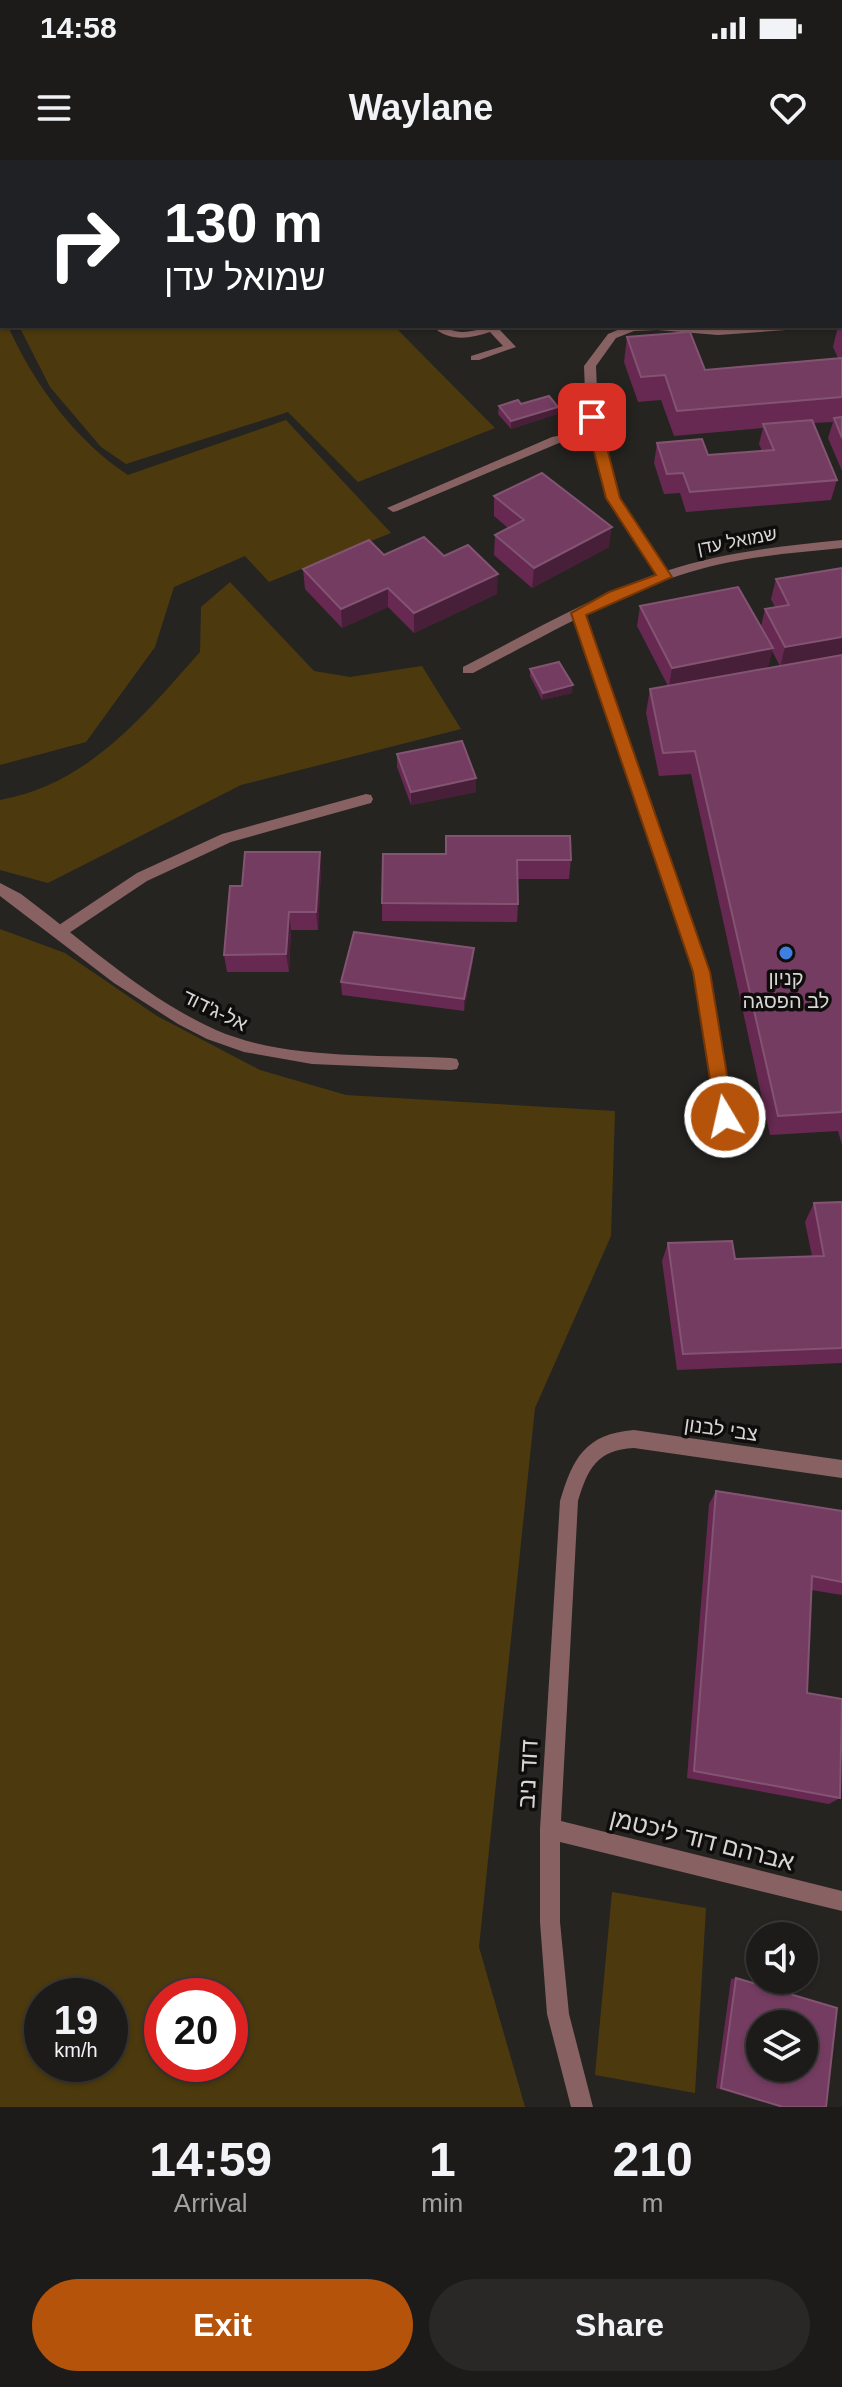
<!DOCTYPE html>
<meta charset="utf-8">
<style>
body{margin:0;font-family:Arial,Heebo,sans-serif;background:#292826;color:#f1f3f6;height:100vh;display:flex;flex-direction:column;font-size:30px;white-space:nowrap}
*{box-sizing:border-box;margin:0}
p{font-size:26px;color:#a0a1a2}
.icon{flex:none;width:44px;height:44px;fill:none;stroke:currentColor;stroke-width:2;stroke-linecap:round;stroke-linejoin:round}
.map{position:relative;height:1947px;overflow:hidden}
.panel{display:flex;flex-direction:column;background:#1c1b19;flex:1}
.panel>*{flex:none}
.top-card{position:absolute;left:0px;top:0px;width:842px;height:168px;box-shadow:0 2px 6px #0004,0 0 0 2px #3a3938;background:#202124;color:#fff;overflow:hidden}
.controls{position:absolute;left:746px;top:1762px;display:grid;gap:16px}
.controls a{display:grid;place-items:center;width:72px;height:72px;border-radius:50%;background:#1c1b19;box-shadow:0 2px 6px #0004,0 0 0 2px #3a3938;font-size:40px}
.speed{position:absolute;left:24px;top:1818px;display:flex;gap:16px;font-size:40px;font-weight:700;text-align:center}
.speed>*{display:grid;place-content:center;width:104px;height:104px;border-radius:50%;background:#1c1b19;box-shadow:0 2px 6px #0004,0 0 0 2px #3a3938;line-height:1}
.speed small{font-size:20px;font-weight:400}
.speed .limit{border:12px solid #d22;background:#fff;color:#111}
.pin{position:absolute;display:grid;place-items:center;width:68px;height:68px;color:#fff;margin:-34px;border-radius:16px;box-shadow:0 4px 12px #0006}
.me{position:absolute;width:88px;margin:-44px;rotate:351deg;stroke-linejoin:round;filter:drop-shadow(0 0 6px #0008)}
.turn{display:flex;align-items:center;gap:28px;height:168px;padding:0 32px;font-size:36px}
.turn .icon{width:104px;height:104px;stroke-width:2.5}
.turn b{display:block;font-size:56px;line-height:68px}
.eta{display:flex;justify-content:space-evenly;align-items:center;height:136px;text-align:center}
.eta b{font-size:48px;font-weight:700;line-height:56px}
.button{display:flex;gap:16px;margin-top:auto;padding:16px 32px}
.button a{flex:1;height:92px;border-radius:48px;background:#b45309;color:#fff;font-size:32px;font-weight:700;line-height:92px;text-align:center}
.button a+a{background:#292826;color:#f1f3f6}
.status{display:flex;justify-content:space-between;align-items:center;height:56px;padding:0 40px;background:#1c1b19;direction:ltr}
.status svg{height:22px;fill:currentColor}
header{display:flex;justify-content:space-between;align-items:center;height:104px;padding:0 32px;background:#1c1b19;font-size:36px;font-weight:700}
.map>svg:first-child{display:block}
.green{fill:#4c3a0e;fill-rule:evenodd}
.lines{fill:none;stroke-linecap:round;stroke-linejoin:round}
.service{fill:#886262;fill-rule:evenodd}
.minor{fill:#886262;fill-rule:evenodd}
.secondary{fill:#c18585;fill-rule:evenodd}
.trunk{fill:#f6b2b2;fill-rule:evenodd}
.wall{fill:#672952;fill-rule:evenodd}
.shaded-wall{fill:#471f38}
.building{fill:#733c60;stroke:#835472;stroke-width:2;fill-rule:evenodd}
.route{fill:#b45309;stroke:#753606;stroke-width:2}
.shop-dot{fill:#3f7fe0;stroke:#0e0d0c;stroke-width:3}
.labels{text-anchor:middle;stroke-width:7;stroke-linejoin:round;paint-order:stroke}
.far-street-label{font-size:18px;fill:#d8d6d4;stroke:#0e0d0c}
.poi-label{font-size:20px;fill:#d8d6d4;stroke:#0e0d0c}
.street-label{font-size:20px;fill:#d8d6d4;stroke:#0e0d0c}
.near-street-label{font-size:24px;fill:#d8d6d4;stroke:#0e0d0c}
</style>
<div class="status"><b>14:58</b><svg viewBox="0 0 49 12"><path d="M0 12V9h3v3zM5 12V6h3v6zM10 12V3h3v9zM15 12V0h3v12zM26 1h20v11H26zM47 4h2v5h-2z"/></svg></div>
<header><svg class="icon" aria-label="menu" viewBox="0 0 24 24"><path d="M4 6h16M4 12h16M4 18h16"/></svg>Waylane<svg class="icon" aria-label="heart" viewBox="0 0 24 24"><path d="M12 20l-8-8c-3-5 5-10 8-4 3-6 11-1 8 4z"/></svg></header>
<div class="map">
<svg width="842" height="1947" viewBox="0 0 842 1947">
<rect width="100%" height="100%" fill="#252421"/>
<g class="green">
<path d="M0 59 2 166H8C33 223 76 281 128 315L286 260 391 373 269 422 245 396 174 427 155 487 86 582 0 605Z"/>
<path d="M19 166H394L495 268 358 322 288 252 126 304 101 287 50 227Z"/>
<path d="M230 422 314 511 350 517 422 506 461 569 241 625 48 723 0 710V640C89 624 143 556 200 492L201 447Z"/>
<path d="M0 769 65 793 157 856 260 910 346 935 615 951 611 1076 535 1248 479 1787 525 1947H0ZM42 1836H110V1904H42ZM230 1836V1904H162V1836Z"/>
<path d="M612 1732 706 1748 695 1933 595 1915Z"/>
</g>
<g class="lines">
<g class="service">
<path d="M432 166C443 166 452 172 463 172 477 171 489 166 502 166L499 169 516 187 479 200H471V196L503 186 490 172C469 179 449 182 432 166Z"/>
<path d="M578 449 584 453 708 812 733 957 731 962H719L717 957 694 812 572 453Z"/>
<path d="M366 634 371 635 373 639 371 643 231 682 147 721 63 777 58 779 51 773 53 769 137 713 222 674Z"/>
</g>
<g class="minor">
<rect x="414" y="0" width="10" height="2"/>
<path d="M433 0H443L432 2Z"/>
<path d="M627 166 718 169 805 166 800 169 718 175 657 170 634 171 616 178 596 206 598 257 619 338 666 411C723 392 782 386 842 380V388C791 393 739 397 690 412 614 435 543 477 473 513H463V507C527 474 589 438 656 414L607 338 591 277 559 283 397 351 393 352 387 348 552 277 590 270 586 257 584 206 608 174Z"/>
<path d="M0 723 21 734C84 781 143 837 216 870 285 900 377 894 451 898L457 899 459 904 457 909 451 910 312 904 244 892 207 879 178 864 114 823 0 736Z"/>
<path d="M634 1270 842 1300V1318L634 1288C597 1290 588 1308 578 1341L561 1661 842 1731V1751L560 1682V1762L569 1854 593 1947H571L547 1854 540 1762V1669L560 1341C573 1298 585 1274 634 1270Z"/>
</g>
<g class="secondary">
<path d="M195 0H251L194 2Z"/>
<rect x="0" y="13" width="2" height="6"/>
<path d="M842 15V21L840 22V16Z"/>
<path d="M0 40H2L0 47Z"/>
</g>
<rect class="trunk" x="0" y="44" width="2" height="8"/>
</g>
<g class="wall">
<path d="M840 162H842V311L828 278 833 262 813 263 837 320 831 340 686 352 680 333 664 334 654 303 657 283 708 295 762 291 759 284 763 268 674 276 661 240 638 242 624 202 627 177 705 210 838 198 833 187 838 166H840Z"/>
<path d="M521 244 558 247 557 254 511 269 498 254 499 246Z"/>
<path d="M494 336 609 387 532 428 494 395 495 375 508 368 494 356Z"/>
<path d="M444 396 497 434 414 473 388 447 342 468 305 429 303 409Z"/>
<path d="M842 408V985L838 971 770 975 691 614 659 616 646 553 650 529 668 526 637 466 640 446 761 467 765 449 775 447 771 439 776 419ZM772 491 780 506 720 517 768 507Z"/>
<path d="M530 509 572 533 542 540 530 516Z"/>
<path d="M397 594 476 618V632L411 645 397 607Z"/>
<path d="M446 694 571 700 569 719H517L518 744 517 762 382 761V743Z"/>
<path d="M321 710 318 770H291L289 812H227L224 795 242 726Z"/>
<path d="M474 788 473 800 464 851 342 835 341 822Z"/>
<path d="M842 1042V1203L677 1210 662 1101 668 1083 735 1099 812 1096 805 1062 814 1043Z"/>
<path d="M716 1331 842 1351V1435L811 1430 807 1533 840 1638 829 1644 687 1618 709 1344Z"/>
<path d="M736 1818 826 1947H780L716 1928 731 1819Z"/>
</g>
<g class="shaded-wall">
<path d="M558 247 557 254 511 269V261Z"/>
<path d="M612 367 609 387 532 428 534 408Z"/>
<path d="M498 414 497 434 414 473V453Z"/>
<path d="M388 428V447L342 468 341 449Z"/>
<path d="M842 477V496L780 507 785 487Z"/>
<path d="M773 488 768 507 669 527 672 508Z"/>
<path d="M573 525 572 533 542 540 543 533Z"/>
<path d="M476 618V632L411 645V632Z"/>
<path d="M320 692 321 710 318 770 316 752Z"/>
<path d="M289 752 291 770 289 812 286 794Z"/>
<path d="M474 788 473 800 464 851V839Z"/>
</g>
<g class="building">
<path d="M690 172 705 210 842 198V237L677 251 665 215 641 217 627 177Z"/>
<path d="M549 236 558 247 511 261 499 246 518 240 521 244Z"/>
<path d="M842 257V278L834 258Z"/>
<path d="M812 260 837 320 690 332 683 313 667 314 657 283 702 279 708 295 774 290 763 264Z"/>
<path d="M542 313 612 367 534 408 495 375 524 360 494 336Z"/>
<path d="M424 377 444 396 468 385 498 414 414 453 388 428 341 449 303 409 369 380 384 395Z"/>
<path d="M842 408V477L785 487 765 449 789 445 776 419Z"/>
<path d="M738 427 773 488 672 508 640 446Z"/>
<path d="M842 495V952L778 956 695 591 663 593 650 529Z"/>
<path d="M559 502 573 525 543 533 530 509Z"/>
<path d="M462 581 476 618 411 632 397 594Z"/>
<path d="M446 676H570L571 700H517L518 744 382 743 383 694H446Z"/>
<path d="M245 692H320L316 752H289L286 794 224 795 230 726H242Z"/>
<path d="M354 772 474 788 464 839 341 822Z"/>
<path d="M842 1042V1188L683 1194 668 1083 732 1081 735 1099 824 1096 814 1043Z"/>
<path d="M716 1331 842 1351V1422L812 1416 807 1533 842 1539 840 1638 694 1611Z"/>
<path d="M736 1818 837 1848 826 1947H783L721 1928ZM760 1864H804V1908H760Z"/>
</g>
<path class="route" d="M592 253 599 257 620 338 672 417 586 455 710 812 734 957 732 963H719L716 957 693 812 571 453 609 432 656 415 606 338 585 257Z"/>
<circle class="shop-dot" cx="786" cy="793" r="8"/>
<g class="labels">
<g class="far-street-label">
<text transform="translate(737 381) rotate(-11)" y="6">שמואל עדן</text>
</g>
<g class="poi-label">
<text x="786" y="825">קניון<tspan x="786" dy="23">לב הפסגה</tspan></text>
</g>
<g class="street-label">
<text transform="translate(215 850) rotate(26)" y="7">אל-ג'דוד</text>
<text transform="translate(721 1269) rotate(8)" y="7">צבי לבנון</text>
</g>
<g class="near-street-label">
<text transform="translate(528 1614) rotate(-87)" y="8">דוד ניב</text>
<text transform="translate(702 1680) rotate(14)" y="8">אברהם דוד ליכטמן</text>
</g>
</g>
</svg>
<div class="controls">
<a><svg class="icon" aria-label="sound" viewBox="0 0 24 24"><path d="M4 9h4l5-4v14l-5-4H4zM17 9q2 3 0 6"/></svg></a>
<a><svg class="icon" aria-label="layers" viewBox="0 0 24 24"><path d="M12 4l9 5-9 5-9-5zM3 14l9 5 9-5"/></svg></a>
</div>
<div class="speed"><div>19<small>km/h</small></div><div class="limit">20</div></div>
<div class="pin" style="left:592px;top:257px;background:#d93025"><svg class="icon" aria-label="arrive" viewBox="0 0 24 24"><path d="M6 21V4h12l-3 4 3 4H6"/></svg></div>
<svg class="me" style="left:725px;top:957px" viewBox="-20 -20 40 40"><circle r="17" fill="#b45309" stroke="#fff" stroke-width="3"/><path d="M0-11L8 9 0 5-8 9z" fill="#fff"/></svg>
<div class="top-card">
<div class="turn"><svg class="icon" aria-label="right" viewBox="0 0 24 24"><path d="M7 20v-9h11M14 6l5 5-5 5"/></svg><div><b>130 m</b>שמואל עדן</div></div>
</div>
</div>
<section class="panel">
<div class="eta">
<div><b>14:59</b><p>Arrival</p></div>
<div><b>1</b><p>min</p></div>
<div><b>210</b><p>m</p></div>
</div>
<div class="button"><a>Exit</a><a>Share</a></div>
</section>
